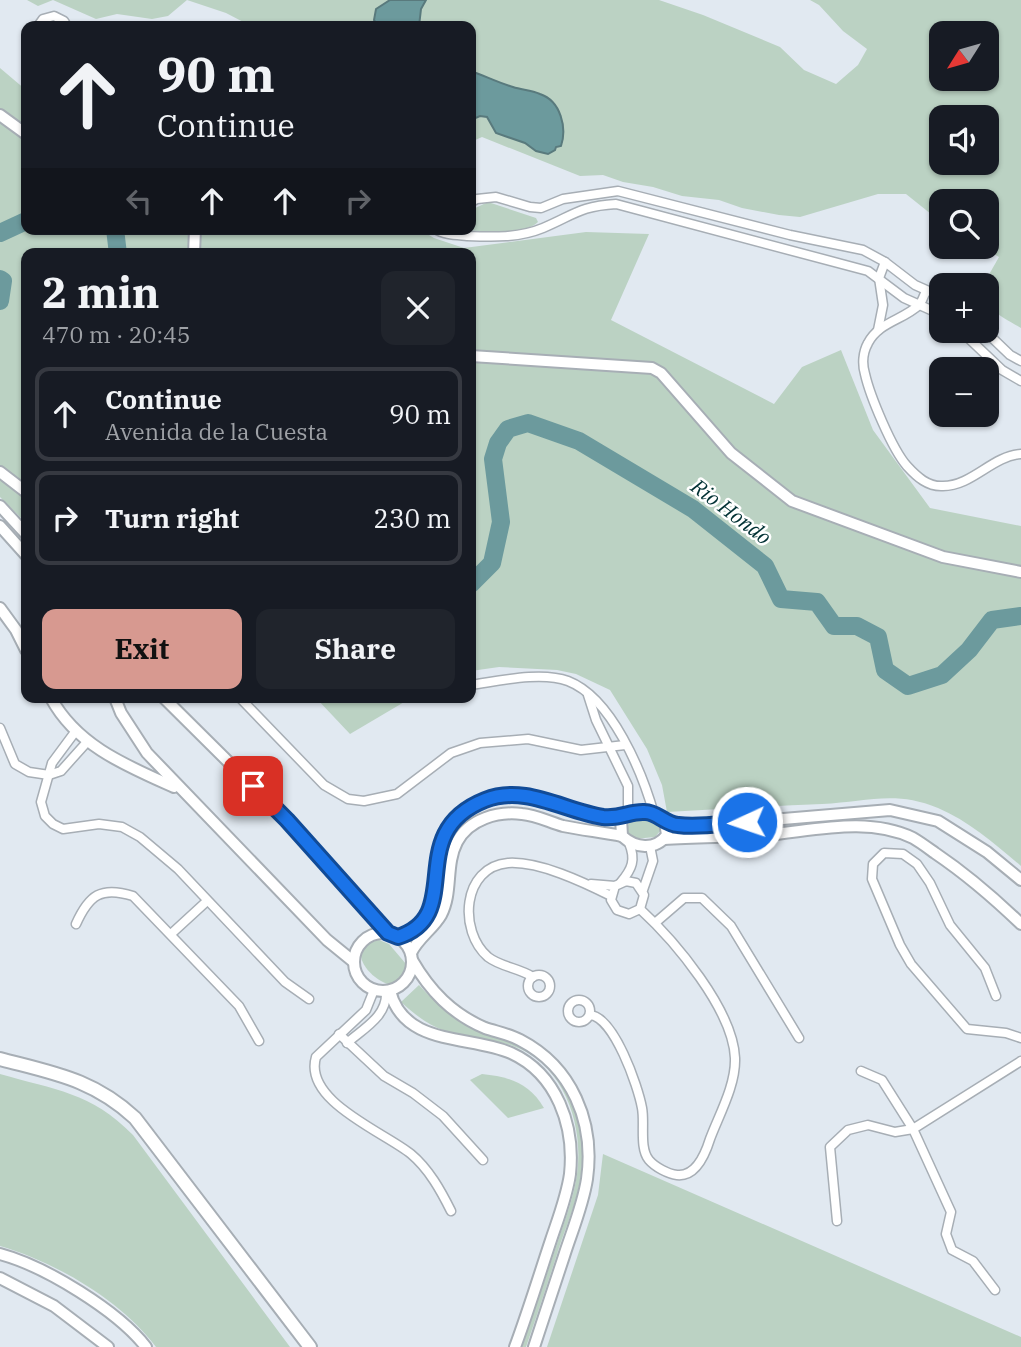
<!DOCTYPE html>
<meta charset="utf-8">
<style>
body{margin:0;font-family:"IBM Plex Serif",serif;background:#20242c;color:#f1f3f6;height:100vh;display:flex;flex-direction:column;font-size:26px;white-space:nowrap}
*{box-sizing:border-box;margin:0}
p{font-size:23px;color:#9ea1a6}
.icon{flex:none;width:38px;height:38px;fill:none;stroke:currentColor;stroke-width:2;stroke-linecap:round;stroke-linejoin:round}
.map{position:relative;flex:1;overflow:hidden}
.panel{position:absolute;left:21px;top:248px;width:455px;height:455px;display:flex;flex-direction:column;background:#171b24;border-radius:14px;box-shadow:0 2px 5px #0004}
.panel>*{flex:none}
.guide{position:absolute;left:21px;top:21px;width:455px;height:214px;border-radius:14px;box-shadow:0 2px 5px #0004;background:#171b24;color:#f1f3f6;overflow:hidden}
.needle{width:46px;rotate:233deg}
.controls{position:absolute;left:929px;top:21px;display:grid;gap:14px}
.controls a{display:grid;place-items:center;width:70px;height:70px;border-radius:14px;background:#171b24;box-shadow:0 2px 5px #0004;font-size:35px}
.pin{position:absolute;display:grid;place-items:center;width:60px;height:60px;color:#fff;margin:-30px;border-radius:14px;box-shadow:0 4px 10px #0006}
.me{position:absolute;width:77px;margin:-38px;rotate:267deg;stroke-linejoin:round;filter:drop-shadow(0 0 5px #0008)}
.turn{display:flex;align-items:center;gap:24px;height:147px;padding:0 21px;font-size:32px}
.turn .icon{width:91px;height:91px;stroke-width:2.5}
.turn b{display:block;font-size:49px;line-height:60px}
.lanes{display:flex;align-items:center;height:66px;padding:0 21px;background:#0003;justify-content:center;gap:35px;direction:ltr}
.lanes .off{opacity:.35}
.round{display:grid;place-items:center;flex:none;width:74px;height:74px;border-radius:14px;background:#20242c}
.headline{display:flex;align-items:center;justify-content:space-between;height:119px;padding:0 21px}
h1{font-size:42px;font-weight:700;line-height:52px}
.cta{display:flex;gap:14px;margin-top:auto;padding:14px 21px}
.cta a{flex:1;height:80px;border-radius:14px;background:#d79990;color:#111;font-size:28px;font-weight:700;line-height:80px;text-align:center}
.cta a+a{background:#20242c;color:#f1f3f6}
ul{padding:0;list-style:none}
li{display:flex;align-items:center;gap:21px;height:94px;margin:0 14px 10px;padding:0 7px;border:4px solid #363941;border-radius:14px}
li div{flex:1}
li b{display:block;font-size:26px}
li em{font-style:normal}
.map>svg:first-child{display:block}
.green{fill:#bbd2c3;fill-rule:evenodd}
.water{fill:#6c9a9d;stroke:#597a7d;stroke-width:2}
.lines{fill:none;stroke-linecap:round;stroke-linejoin:round}
.river{stroke:#6c9a9d;stroke-width:18}
.street-casing{stroke:#a7aeb5;stroke-width:11}
.secondary-casing{stroke:#a7aeb5;stroke-width:14}
.primary-casing{stroke:#a7aeb5;stroke-width:16}
.street{stroke:#fff;stroke-width:8}
.secondary{stroke:#fff;stroke-width:10}
.primary{stroke:#fff;stroke-width:12}
.route-casing{stroke:#114b97;stroke-width:18}
.route{stroke:#1a73e8;stroke-width:12}
.labels{text-anchor:middle;stroke-width:5;stroke-linejoin:round;paint-order:stroke}
.water-label{font-size:21px;font-style:italic;fill:#013134;stroke:#fff}
</style>
<div class="map">
<svg width="1021" height="1347" viewBox="0 0 1021 1347">
<rect width="100%" height="100%" fill="#e1e9f1"/>
<g class="green">
<path d="M27 0H659L703 15 780 47 804 70 836 84 858 65 867 49 843 31 819 5 810 0H1021V328C1000 315 987 313 987 285H983L999 257 982 247H987V201H942L941 222 906 194H878L800 217 779 215 742 208 719 200 682 196 653 187 623 182 603 175 580 176 482 137 471 142V26H251L226 13 187 0 168 16 152 19 117 14 96 19 53 0 38 6ZM942 33H987V79H942ZM942 117H987V163H942Z"/>
<path d="M0 68 26 90V229H419L434 238 464 248 586 232 649 234 611 320 774 404 802 367 841 350 873 430 930 508 1021 526V866C996 845 969 821 938 808 895 790 866 802 822 804 771 806 719 809 667 812L662 785 647 749 610 690 576 674 557 670 499 667 471 671V254H26V523L0 497Z"/>
<path d="M488 202 536 218 538 222C522 237 478 231 457 229H471V210Z"/>
<path d="M316 698H411L350 734Z"/>
<path d="M644 818C653 819 659 820 661 830L655 837 634 839 625 833V829L631 821Z"/>
<path d="M379 940 389 944 406 964C412 1020 324 949 379 940Z"/>
<path d="M419 985C439 1007 459 1023 488 1034 501 1038 515 1041 527 1049 570 1078 587 1123 581 1174 578 1200 566 1226 558 1251 548 1283 537 1315 526 1347H522C534 1312 546 1276 558 1241 565 1219 574 1197 577 1174 584 1125 564 1064 513 1046 491 1038 467 1038 445 1031 428 1025 414 1014 401 1002Z"/>
<path d="M0 1074C55 1090 91 1092 133 1135L290 1347H156C121 1300 55 1262 0 1246Z"/>
<path d="M482 1074C510 1077 529 1083 544 1108L508 1118 470 1080Z"/>
<path d="M603 1154 1021 1337V1347H547L598 1195Z"/>
</g>
<g class="water">
<path d="M390 0H426L421 9 419 26H378L374 20 376 9Z"/>
<path d="M471 71C485 76 499 83 513 87 522 90 531 90 540 94 561 101 567 128 561 146L556 147 555 150 548 154 536 151 525 143 496 133 487 117 480 116 471 120Z"/>
</g>
<g class="lines">
<g class="river">
<path d="M115 229 118 254"/>
<path d="M0 233 26 221"/>
<path d="M0 279 3 281 0 301"/>
<path d="M471 584 492 563 501 522 493 459 498 443 508 429 528 423 579 441 693 509 765 566 781 599 817 602 834 626H857L878 637 885 670 908 686 942 675 969 650 992 620 1021 616"/>
</g>
<defs>
<g id="street">
<path d="M38 26 43 19 54 16 64 21 67 26"/>
<path d="M471 202 477 199 496 197 530 207 541 208 563 199 618 191 790 235 863 250 885 262 915 285 942 297"/>
<path d="M435 229C444 235 456 235 467 236 493 237 519 238 543 228 574 215 580 206 616 204L868 271 904 298 942 315"/>
<path d="M926 291C924 295 922 302 919 305 903 320 879 322 868 343 863 352 862 364 865 374 870 396 892 449 907 466 917 477 928 487 943 486 972 486 992 456 1021 454"/>
<path d="M878 330 883 305 879 278 885 262"/>
<path d="M961 331 1002 370 1021 381"/>
<path d="M985 331 1010 355 1021 361"/>
<path d="M471 685C499 681 541 671 568 681 612 698 642 772 654 814"/>
<path d="M588 695 596 720 628 786V815"/>
<path d="M240 698 324 785 348 799 364 801 397 794 451 753 480 743 528 739 581 750 625 745"/>
<path d="M0 728 15 764 29 772 49 775 61 771 87 742"/>
<path d="M75 732 52 763 41 802 45 816 53 824 63 829 99 824 122 827 140 837 178 869 285 982 309 999"/>
<path d="M621 882C632 869 636 860 629 843"/>
<path d="M591 884 615 886 626 881 636 883 644 895 640 909 629 914 617 910 611 900 615 886"/>
<path d="M643 890 653 861 650 846"/>
<path d="M655 923 684 898H702L731 926 799 1038"/>
<path d="M76 924C89 895 101 886 133 896L239 1006 259 1041"/>
<path d="M171 934 207 901"/>
<circle cx="539" cy="986" r="11"/>
<path d="M533 977C519 968 501 967 488 957 458 931 462 867 508 863 539 861 583 882 611 896"/>
<path d="M374 990 366 1010 316 1057C303 1101 384 1132 411 1154 429 1169 441 1191 451 1211"/>
<path d="M996 996 985 968 950 925 930 883 917 864 903 854 884 853 873 864 872 879 900 945 911 964 967 1029 1006 1033 1021 1038"/>
<circle cx="579" cy="1011" r="11"/>
<path d="M590 1015C614 1017 638 1086 642 1108 645 1123 639 1148 649 1160 655 1167 668 1174 677 1175 696 1177 705 1155 710 1139 719 1115 736 1085 735 1058 733 1010 675 941 640 909"/>
<path d="M339 1034 384 1076 413 1093 443 1116 483 1160"/>
<path d="M347 1043C364 1028 388 1016 386 991"/>
<path d="M861 1071 882 1080 913 1129 951 1212 946 1234 952 1250 973 1261 995 1290"/>
<path d="M837 1221 830 1147 848 1130 868 1125 895 1132 913 1129 1021 1061"/>
</g>
<g id="secondary">
<path d="M0 115 26 134"/>
<path d="M194 254 195 229"/>
<path d="M471 356 652 368 661 373 731 453 792 501 943 557 1021 572"/>
<path d="M0 472 26 492"/>
<path d="M0 506 26 534"/>
<path d="M0 526 26 555"/>
<path d="M0 608 16 630 26 650"/>
<path d="M51 698C77 746 127 766 174 787"/>
<path d="M115 698 121 713 147 753 327 940 354 962"/>
<path d="M164 698 287 820 388 933"/>
<path d="M665 822 680 826 747 822 890 810 938 821 987 852 1021 880"/>
<path d="M664 839C698 837 732 837 765 835 813 831 867 816 913 838 920 842 928 848 935 853 966 874 994 898 1021 924"/>
<circle cx="383" cy="962" r="29"/>
<path d="M398 937C458 918 418 850 458 815 472 803 493 795 512 794 543 793 574 813 605 817 609 817 616 819 621 818 640 815 647 805 665 822L667 835C655 851 635 848 622 836L621 818"/>
<path d="M411 953C418 938 433 929 441 915 453 892 445 865 457 842 469 819 498 811 522 814 536 815 549 822 563 826 582 830 602 832 622 836"/>
<path d="M412 960C430 991 452 1014 485 1028 497 1032 509 1034 520 1040 572 1067 595 1122 587 1179 583 1205 572 1231 564 1256 554 1286 544 1317 534 1347"/>
<path d="M390 991C404 1047 471 1035 511 1053 557 1074 575 1126 570 1174 567 1196 558 1219 551 1240 539 1276 528 1312 515 1347"/>
<path d="M0 1254C45 1266 118 1311 146 1347"/>
<path d="M0 1278 54 1306 108 1347"/>
</g>
<path id="primary" d="M0 1059C53 1073 93 1079 135 1118L310 1347"/>
</defs>
<use href="#street" class="street-casing"/>
<use href="#secondary" class="secondary-casing"/>
<use href="#primary" class="primary-casing"/>
<use href="#street" class="street"/>
<use href="#secondary" class="secondary"/>
<use href="#primary" class="primary"/>
</g>
<g class="lines">
<defs>
<path id="route" d="M253 786 287 820 388 933 398 937C467 915 402 833 485 800 525 784 564 811 603 817 622 819 629 811 645 812 657 812 665 824 678 825 700 828 725 823 747 822"/>
</defs>
<use href="#route" class="route-casing"/>
<use href="#route" class="route"/>
</g>
<g class="labels">
<g class="water-label">
<text transform="translate(731 512) rotate(37)" y="7">Rio Hondo</text>
</g>
</g>
</svg>
<div class="controls">
<a><svg class="needle" viewBox="-14 -14 28 28"><path d="M0-13l5 13h-10z" fill="#e53935"/><path d="M0 13l5-13h-10z" fill="#9ea1a6"/></svg></a>
<a><svg class="icon" aria-label="sound" viewBox="0 0 24 24"><path d="M4 9h4l5-4v14l-5-4H4zM17 9q2 3 0 6"/></svg></a>
<a><svg class="icon" aria-label="search" viewBox="0 0 24 24"><circle cx="10" cy="10" r="6"/><path d="M15 15l6 6"/></svg></a>
<a>+</a>
<a>−</a>
</div>
<div class="pin" style="left:253px;top:786px;background:#d93025"><svg class="icon" aria-label="arrive" viewBox="0 0 24 24"><path d="M6 21V4h12l-3 4 3 4H6"/></svg></div>
<svg class="me" style="left:747px;top:822px" viewBox="-20 -20 40 40"><circle r="17" fill="#1a73e8" stroke="#fff" stroke-width="3"/><path d="M0-11L8 9 0 5-8 9z" fill="#fff"/></svg>
<div class="guide">
<div class="turn"><svg class="icon" aria-label="ahead" viewBox="0 0 24 24"><path d="M12 20V5M6 11l6-6 6 6"/></svg><div><b>90 m</b>Continue</div></div>
<div class="lanes"><svg class="icon off" aria-label="left" viewBox="0 0 24 24"><path d="M17 20v-9H6M10 6l-5 5 5 5"/></svg><svg class="icon" aria-label="ahead" viewBox="0 0 24 24"><path d="M12 20V5M6 11l6-6 6 6"/></svg><svg class="icon" aria-label="ahead" viewBox="0 0 24 24"><path d="M12 20V5M6 11l6-6 6 6"/></svg><svg class="icon off" aria-label="right" viewBox="0 0 24 24"><path d="M7 20v-9h11M14 6l5 5-5 5"/></svg></div>
</div>
<section class="panel">
<div class="headline"><div><h1>2 min</h1><p>470 m · 20:45</p></div><a class="round"><svg class="icon" aria-label="close" viewBox="0 0 24 24"><path d="M6 6l12 12M18 6L6 18"/></svg></a></div>
<ul>
<li><svg class="icon" aria-label="ahead" viewBox="0 0 24 24"><path d="M12 20V5M6 11l6-6 6 6"/></svg><div><b>Continue</b><p>Avenida de la Cuesta</p></div><em>90 m</em></li>
<li><svg class="icon" aria-label="right" viewBox="0 0 24 24"><path d="M7 20v-9h11M14 6l5 5-5 5"/></svg><div><b>Turn right</b></div><em>230 m</em></li>
</ul>
<div class="cta"><a>Exit</a><a>Share</a></div>
</section>
</div>
